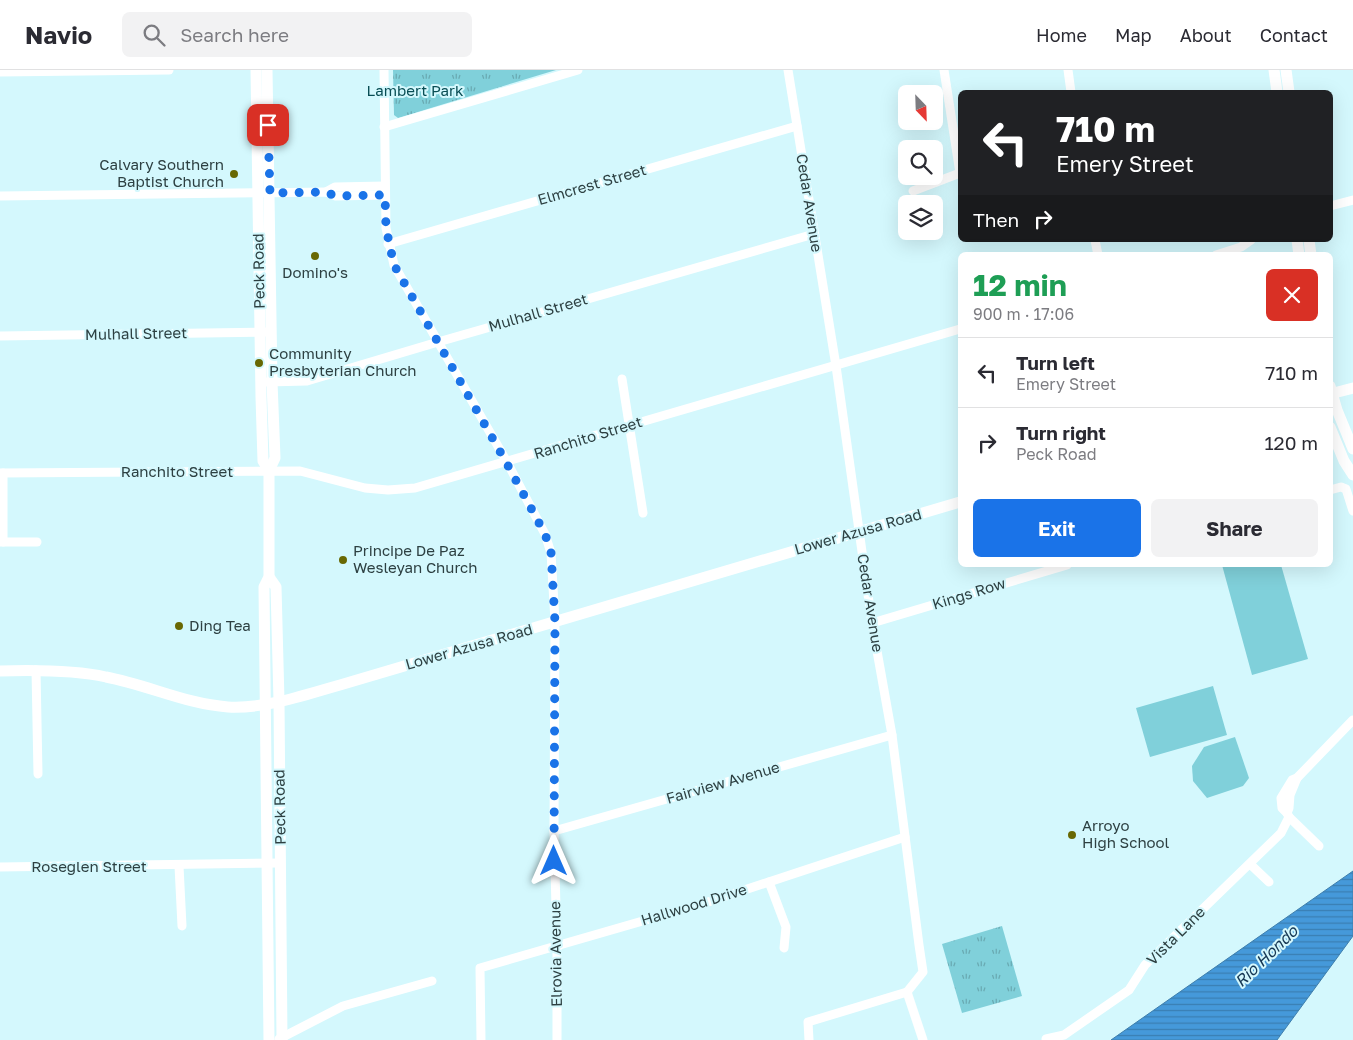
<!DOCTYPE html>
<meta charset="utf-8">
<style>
body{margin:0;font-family:"Golos Text",sans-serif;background:#f2f2f3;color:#2b2b33;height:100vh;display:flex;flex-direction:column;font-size:19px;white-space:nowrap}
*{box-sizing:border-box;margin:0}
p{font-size:16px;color:#7c7c81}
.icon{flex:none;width:28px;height:28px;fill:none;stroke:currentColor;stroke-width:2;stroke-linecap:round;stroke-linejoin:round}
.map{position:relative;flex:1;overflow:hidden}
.sheet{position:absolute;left:958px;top:182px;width:375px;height:315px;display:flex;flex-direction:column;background:#fff;border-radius:8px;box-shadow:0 5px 20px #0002}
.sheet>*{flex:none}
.banner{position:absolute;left:958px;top:20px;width:375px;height:152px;border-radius:8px;box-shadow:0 5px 20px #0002;background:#202124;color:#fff;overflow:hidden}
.needle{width:32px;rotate:157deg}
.controls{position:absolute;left:898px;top:15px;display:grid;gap:10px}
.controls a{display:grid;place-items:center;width:45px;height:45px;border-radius:8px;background:#fff;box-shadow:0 5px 20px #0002;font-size:25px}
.pin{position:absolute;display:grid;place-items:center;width:42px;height:42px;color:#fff;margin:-21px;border-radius:10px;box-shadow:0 2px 8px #0006}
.me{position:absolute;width:55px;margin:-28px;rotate:0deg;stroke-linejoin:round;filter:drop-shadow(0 0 4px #0008)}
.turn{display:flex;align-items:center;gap:18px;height:105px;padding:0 15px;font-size:22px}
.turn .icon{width:65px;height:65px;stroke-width:2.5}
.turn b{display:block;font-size:35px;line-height:42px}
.then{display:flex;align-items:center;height:48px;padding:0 15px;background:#0003;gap:10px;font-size:19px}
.round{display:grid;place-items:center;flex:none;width:52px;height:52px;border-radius:8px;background:#f2f2f3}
.overview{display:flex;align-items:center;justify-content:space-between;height:85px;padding:0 15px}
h1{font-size:30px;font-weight:700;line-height:38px;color:#1e9e55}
.action{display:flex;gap:10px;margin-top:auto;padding:10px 15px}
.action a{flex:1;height:58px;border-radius:8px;background:#1a73e8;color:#fff;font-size:20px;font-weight:700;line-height:58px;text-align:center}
.action a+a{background:#f2f2f3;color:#2b2b33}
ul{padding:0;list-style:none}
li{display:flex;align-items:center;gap:15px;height:70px;padding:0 15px;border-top:1px solid #e1e1e2}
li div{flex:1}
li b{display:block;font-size:19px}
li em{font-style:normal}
header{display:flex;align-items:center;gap:30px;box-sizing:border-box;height:70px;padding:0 25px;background:#fff;border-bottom:1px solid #e1e1e2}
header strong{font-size:24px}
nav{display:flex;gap:28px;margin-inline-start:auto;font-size:18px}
.search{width:350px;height:45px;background:#f2f2f3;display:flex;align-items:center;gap:12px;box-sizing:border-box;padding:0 18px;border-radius:8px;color:#7c7c81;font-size:19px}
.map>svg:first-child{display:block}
.grass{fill:#80d0da}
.park{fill:url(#park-tufts)}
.water{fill:url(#water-rules);stroke:#3e7eac}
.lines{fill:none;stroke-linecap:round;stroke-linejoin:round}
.minor{stroke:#fff;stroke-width:9}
.major{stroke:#fff;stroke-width:11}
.route{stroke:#1a73e8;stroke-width:9;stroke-dasharray:0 16.2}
.poi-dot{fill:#686803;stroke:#d4f8fd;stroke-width:2}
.labels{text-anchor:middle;stroke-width:4;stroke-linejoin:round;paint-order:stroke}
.park-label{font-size:15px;fill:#084d54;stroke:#d4f8fd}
.poi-label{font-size:15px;fill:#2d4042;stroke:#d4f8fd;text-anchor:start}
.street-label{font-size:15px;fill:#2d4042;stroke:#d4f8fd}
.water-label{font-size:16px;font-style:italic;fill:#153753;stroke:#d4f8fd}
</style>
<header>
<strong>Navio</strong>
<div class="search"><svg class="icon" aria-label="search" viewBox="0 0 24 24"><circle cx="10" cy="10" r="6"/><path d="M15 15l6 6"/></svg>Search here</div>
<nav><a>Home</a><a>Map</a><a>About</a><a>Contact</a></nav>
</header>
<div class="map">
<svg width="1353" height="970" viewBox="0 0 1353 970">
<defs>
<pattern id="park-tufts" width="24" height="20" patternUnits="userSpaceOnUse" patternTransform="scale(1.25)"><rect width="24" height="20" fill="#80d0da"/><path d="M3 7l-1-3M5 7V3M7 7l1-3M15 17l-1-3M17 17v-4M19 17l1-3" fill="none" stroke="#69aab2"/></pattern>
<pattern id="water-rules" width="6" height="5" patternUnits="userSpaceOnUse" patternTransform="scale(1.25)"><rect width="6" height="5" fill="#4599da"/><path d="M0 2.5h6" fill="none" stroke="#3a7eb2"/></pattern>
</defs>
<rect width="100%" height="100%" fill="#d4f8fd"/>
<g class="grass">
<path d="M1222 495H1281L1308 589 1252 605Z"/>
<path d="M1213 616 1227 665 1150 687 1136 638Z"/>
<path d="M1235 667 1249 708 1243 716 1207 728 1193 711 1192 696 1204 677Z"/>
</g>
<g class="park">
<path d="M393 0H556L398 48 394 45Z"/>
<path d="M1002 856 1022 926 962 943 942 874Z"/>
</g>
<path class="water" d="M1353 801V866L1277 970H1111Z"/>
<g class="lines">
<g class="minor">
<path d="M384 0 386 158 394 195 507 392 545 464 551 483 555 551 554 761 557 876V970"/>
<path d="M788 0 836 296 872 553 892 665 919 875 923 902 907 922"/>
<path d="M944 0 960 103"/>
<path d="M1068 0 1071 22"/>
<path d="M0 2 169 0"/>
<path d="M384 57 578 0"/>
<path d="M913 121 960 103"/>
<path d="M326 122 335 117 385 116"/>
<path d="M0 126 326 122 335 126 385 125"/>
<path d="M1330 136 1353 130"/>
<path d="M1095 170 1098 185"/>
<path d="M388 174 797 56"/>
<path d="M1216 185 1241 177 1251 170"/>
<path d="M0 266 266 262"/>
<path d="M622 309 643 443"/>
<path d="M267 312 307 311 438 272 814 164"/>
<path d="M0 403 300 401 365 418 388 420 415 418 960 259"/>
<path d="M3 403V472"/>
<path d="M1330 420 1341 417 1346 419 1353 441"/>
<path d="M0 472H37"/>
<path d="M872 553 1067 495"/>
<path d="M36 600 38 704"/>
<path d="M1287 743 1282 738 1281 728 1292 710 1297 708 1353 650"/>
<path d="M1289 747 1319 776"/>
<path d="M554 761 892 665"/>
<path d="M1250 794 1269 812"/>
<path d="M179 796 182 856"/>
<path d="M0 797 280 793"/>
<path d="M769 812 786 857 784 878"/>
<path d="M907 922 923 970"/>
<path d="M279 969 343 936 432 911"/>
<path d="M1046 969 1064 965 1129 920 1145 895 1281 763 1289 747 1287 743 1289 738 1290 725 1297 708"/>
<path d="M481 970 480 898 705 833 905 767"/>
<path d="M809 970 808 952 907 922"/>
</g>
<g class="major">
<path d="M256 0 261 327 263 391 269 401"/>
<path d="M267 0 272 312 275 388 269 401V507L264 517 269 970"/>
<path d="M1274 0 1277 22"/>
<path d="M1286 0 1289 22"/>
<path d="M1297 170 1299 185"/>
<path d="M1309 170 1311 185"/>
<path d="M1330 316 1337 340 1353 379"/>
<path d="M1330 324 1353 318"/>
<path d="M1330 357 1344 391 1353 405"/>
<path d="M269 507 276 517 279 631 282 970"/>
<path d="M0 601C33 600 74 600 106 607 148 615 186 634 228 637 266 639 304 625 340 615L960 432"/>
</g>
</g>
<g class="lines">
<path class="route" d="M268 55 270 123 326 122 335 126 385 125 386 158 394 195 506 392 545 464 551 482 555 552 554 791"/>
</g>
<g class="poi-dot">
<circle cx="234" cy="104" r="5"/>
<circle cx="315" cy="186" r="5"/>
<circle cx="259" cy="293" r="5"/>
<circle cx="343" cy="490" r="5"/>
<circle cx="179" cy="556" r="5"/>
<circle cx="1072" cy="765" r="5"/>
</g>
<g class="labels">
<g class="park-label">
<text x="415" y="26">Lambert Park</text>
</g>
<g class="poi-label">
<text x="224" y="100" text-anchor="end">Calvary Southern<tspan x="224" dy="17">Baptist Church</tspan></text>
<text x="315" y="208" text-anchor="middle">Domino's</text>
<text x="269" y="289">Community<tspan x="269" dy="17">Presbyterian Church</tspan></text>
<text x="353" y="486">Principe De Paz<tspan x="353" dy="17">Wesleyan Church</tspan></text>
<text x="189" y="561">Ding Tea</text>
<text x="1082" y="761">Arroyo<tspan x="1082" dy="17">High School</tspan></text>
</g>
<g class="street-label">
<text transform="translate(592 115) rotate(-16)" y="5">Elmcrest Street</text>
<text transform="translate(809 133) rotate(81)" y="5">Cedar Avenue</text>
<text transform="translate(259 201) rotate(-91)" y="5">Peck Road</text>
<text transform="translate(538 243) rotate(-16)" y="5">Mulhall Street</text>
<text transform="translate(136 264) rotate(-1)" y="5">Mulhall Street</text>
<text transform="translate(588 368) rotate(-17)" y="5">Ranchito Street</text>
<text x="177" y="407">Ranchito Street</text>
<text transform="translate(858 462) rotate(-16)" y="5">Lower Azusa Road</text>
<text transform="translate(969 524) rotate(-17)" y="5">Kings Row</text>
<text transform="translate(870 533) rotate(81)" y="5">Cedar Avenue</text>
<text transform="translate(469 577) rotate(-16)" y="5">Lower Azusa Road</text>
<text transform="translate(723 713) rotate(-16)" y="5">Fairview Avenue</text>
<text transform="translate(280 737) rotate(-91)" y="5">Peck Road</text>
<text x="89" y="802">Roseglen Street</text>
<text transform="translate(694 835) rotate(-17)" y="5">Hallwood Drive</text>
<text transform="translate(1176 866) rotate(-45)" y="5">Vista Lane</text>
<text transform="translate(556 884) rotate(-91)" y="5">Elrovia Avenue</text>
</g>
<g class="water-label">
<text transform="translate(1266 886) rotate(-44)" y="6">Rio Hondo</text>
</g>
</g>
</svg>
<div class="controls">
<a><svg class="needle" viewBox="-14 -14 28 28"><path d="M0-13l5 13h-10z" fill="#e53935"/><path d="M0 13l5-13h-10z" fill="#7c7c81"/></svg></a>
<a><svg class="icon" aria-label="search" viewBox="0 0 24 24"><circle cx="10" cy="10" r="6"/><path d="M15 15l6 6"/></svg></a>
<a><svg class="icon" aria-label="layers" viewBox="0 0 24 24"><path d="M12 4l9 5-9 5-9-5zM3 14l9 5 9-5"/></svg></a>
</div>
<div class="pin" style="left:268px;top:55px;background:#d93025"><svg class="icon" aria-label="arrive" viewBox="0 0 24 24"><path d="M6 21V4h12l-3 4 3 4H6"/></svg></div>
<svg class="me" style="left:554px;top:791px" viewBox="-20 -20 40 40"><path d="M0-17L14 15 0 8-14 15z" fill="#1a73e8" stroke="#fff" stroke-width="4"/></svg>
<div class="banner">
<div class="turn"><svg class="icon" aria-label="left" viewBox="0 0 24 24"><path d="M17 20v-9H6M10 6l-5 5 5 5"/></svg><div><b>710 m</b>Emery Street</div></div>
<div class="then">Then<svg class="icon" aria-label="right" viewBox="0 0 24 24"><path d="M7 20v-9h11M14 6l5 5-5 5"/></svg></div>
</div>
<section class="sheet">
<div class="overview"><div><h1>12 min</h1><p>900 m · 17:06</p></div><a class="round" style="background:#d93025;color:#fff"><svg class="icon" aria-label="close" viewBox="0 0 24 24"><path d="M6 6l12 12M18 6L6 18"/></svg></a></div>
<ul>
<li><svg class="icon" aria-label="left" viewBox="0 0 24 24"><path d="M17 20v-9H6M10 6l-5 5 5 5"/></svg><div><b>Turn left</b><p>Emery Street</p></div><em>710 m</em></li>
<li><svg class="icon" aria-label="right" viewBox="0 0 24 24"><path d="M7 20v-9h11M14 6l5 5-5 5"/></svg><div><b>Turn right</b><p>Peck Road</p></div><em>120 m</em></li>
</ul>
<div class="action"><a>Exit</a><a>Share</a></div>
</section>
</div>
